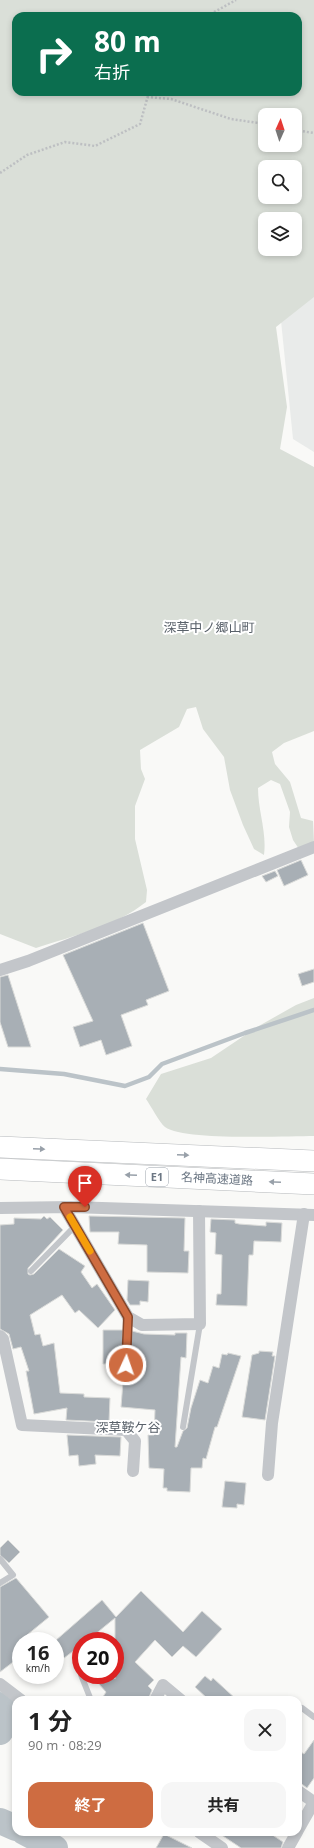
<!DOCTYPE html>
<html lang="ja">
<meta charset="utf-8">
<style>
body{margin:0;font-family:"Open Sans","Noto Sans JP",sans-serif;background:#f6f6f6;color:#222;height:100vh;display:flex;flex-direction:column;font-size:15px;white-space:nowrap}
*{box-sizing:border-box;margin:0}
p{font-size:13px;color:#767676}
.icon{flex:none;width:22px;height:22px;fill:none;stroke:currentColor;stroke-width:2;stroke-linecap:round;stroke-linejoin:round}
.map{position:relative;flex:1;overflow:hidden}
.details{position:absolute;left:12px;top:1696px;width:290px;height:140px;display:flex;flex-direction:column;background:#fff;border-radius:12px;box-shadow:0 2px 6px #0003}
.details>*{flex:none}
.banner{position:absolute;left:12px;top:12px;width:290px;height:84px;border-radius:12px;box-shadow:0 2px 6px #0003;background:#0b6e4f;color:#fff;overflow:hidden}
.needle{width:26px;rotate:3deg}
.tools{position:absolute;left:258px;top:108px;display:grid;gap:8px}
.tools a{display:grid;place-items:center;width:44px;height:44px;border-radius:8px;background:#fff;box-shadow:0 2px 6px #0003;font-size:20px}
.speed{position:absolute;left:12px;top:1632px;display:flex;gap:8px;font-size:20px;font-weight:700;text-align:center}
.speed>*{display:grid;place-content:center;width:52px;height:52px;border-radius:50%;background:#fff;box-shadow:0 2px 6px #0003;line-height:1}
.speed small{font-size:10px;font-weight:400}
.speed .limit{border:6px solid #d22;background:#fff;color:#111}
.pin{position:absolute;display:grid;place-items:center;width:34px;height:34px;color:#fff;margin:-41px -17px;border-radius:50% 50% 50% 0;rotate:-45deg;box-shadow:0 0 4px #0007}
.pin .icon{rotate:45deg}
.me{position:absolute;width:44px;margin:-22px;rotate:3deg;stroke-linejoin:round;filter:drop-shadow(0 0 3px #0008)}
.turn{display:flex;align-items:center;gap:14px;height:84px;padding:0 16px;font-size:18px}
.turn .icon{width:52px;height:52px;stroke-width:2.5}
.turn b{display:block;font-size:28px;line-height:34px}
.round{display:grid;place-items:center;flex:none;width:42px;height:42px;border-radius:12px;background:#f6f6f6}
.overview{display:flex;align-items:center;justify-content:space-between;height:68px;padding:0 16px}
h1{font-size:24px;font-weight:700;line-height:30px}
.primary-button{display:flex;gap:8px;margin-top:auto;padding:8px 16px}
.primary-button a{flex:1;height:46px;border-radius:12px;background:#ce6c41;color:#fff;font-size:16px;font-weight:700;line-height:46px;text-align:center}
.primary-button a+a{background:#f6f6f6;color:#222}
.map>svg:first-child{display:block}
.built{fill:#e9ebea}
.green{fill:#dadfd8;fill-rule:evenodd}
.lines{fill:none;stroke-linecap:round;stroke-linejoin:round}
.stream{stroke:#bbc3c8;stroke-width:4.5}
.river{stroke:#bbc3c8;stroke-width:26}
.building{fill:#a8afb5;stroke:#dadbd9}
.motorway-casing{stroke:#b6b9bc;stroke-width:22}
.path{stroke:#bdbfc2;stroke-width:2.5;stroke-dasharray:2 2;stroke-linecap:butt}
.service{stroke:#c3c6ca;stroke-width:6}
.minor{stroke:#c3c6ca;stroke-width:12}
.motorway{stroke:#fff;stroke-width:21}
.oneway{fill:#98a0a9}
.route-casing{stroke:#86462a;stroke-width:10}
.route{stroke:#ce6c41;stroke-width:7}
.slow{stroke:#f59e0b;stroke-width:7}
.labels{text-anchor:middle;stroke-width:4;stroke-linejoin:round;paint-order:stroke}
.shield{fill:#fff;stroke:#98a0a9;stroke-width:1}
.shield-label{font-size:11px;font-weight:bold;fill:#6c7784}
.street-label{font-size:12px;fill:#6c7784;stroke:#fff}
.neighbourhood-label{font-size:13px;fill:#59616a;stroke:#fff}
</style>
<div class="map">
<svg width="314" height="1848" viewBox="0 0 314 1848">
<rect width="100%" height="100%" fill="#f9f9f7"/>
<path class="built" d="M314 249V452L293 439 278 291Z"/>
<g class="green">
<path d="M0 0H314V297L276 327 287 407 280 449 314 467V731L284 743 272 752 275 764 290 782 301 818 313 821 314 843 299 849 293 840 289 827 290 812 280 784 271 780 258 788C258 811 267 832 264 855L254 849 243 825 230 790 224 757 203 729 196 707 187 709 179 727 140 750 141 769 145 779 135 806V839L147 890 146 902C116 926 73 936 36 948L0 934ZM16 16H298V92H16ZM265 115H295V145H265ZM265 167H295V197H265ZM265 219H295V249H265Z"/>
<path d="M314 998V1136C287 1136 184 1141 165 1127 159 1122 151 1106 146 1099L161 1074 211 1058 257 1027 296 1005Z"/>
</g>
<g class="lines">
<path class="stream" d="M0 1069 64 1074 125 1086 149 1077 162 1064 245 1033 314 1010"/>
<g class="river">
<path d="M0 1705 7 1711 8 1720 0 1732"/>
<path d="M0 1821 16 1828"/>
<path d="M24 1832 55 1848"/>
</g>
</g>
<g class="building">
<path d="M301 860 308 875 284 886 277 870Z"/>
<path d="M275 871 278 876 266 882 262 876Z"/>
<path d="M143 923 169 991 146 1000 148 1005 121 1015 132 1046 106 1055 101 1040 80 1047 73 1027 93 1021 63 955Z"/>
<path d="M314 969V982L302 986 298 974Z"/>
<path d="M8 975 31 1047H8L0 1022V977Z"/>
<path d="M44 1216 47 1219 50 1217 63 1230 28 1268V1274L30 1275 34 1274 59 1249 85 1266 81 1272 92 1288 97 1284 115 1310 98 1328 79 1310 75 1313 62 1295 30 1315 35 1335 40 1334 43 1346 54 1343 60 1393 84 1394V1397L110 1398 109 1422 66 1420 67 1408 34 1414 26 1371H29L21 1347 13 1349 9 1334 0 1329V1225L14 1224V1218L41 1219Z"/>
<path d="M89 1216 185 1218 184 1251H189L188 1273 147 1272V1245L118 1244 119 1232H90Z"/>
<path d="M211 1219 235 1220V1223L239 1224 266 1226V1222L282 1223 281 1242 254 1241 253 1255H249L247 1306 216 1305 217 1294H221L222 1255 215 1254 216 1233 210 1232Z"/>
<path d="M128 1280 149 1281 148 1302 140 1301V1305H130L127 1300Z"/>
<path d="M103 1330H123L122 1364H103Z"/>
<path d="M132 1331 144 1334 175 1335V1333H187L186 1358 181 1357 175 1447H177L183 1431 187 1428 191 1408 200 1380 208 1383 213 1366 219 1368 222 1354 227 1355 228 1353 241 1356 217 1427H215L206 1459 203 1458 202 1468H191L190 1492 167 1491V1488H163L164 1469 149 1468 148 1435H154L155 1410 121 1407 124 1369H128L130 1365Z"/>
<path d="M259 1351 273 1352 272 1356H275L265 1420 242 1417 252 1355 259 1353Z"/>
<path d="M67 1435 121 1437 120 1456 95 1455 96 1464 79 1466 78 1455 69 1456Z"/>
<path d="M225 1481 246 1483 244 1505 237 1504V1508L222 1507Z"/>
<path d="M8 1540 20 1552 9 1563 0 1555V1548Z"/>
<path d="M16 1578 49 1617 27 1635 31 1641H21V1656L0 1672V1587Z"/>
<path d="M141 1591 183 1632 202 1611 222 1629 196 1657 183 1646 172 1657 155 1640 135 1662 154 1680 148 1686 152 1690 148 1700H101L106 1692 91 1675H112L115 1679V1618L88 1640 81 1641V1645L55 1665V1641L102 1600 116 1617Z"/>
<path d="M205 1676 211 1681 213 1678 237 1700H209L195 1687Z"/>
<path d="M314 1740V1778L307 1788 298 1781V1750L304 1754Z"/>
<path d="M217 1832H268L283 1842 281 1848H241Z"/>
<path d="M164 1834 192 1848H156Z"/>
</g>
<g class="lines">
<defs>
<g id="motorway">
<path d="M0 1147 314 1161"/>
<path d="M0 1169 314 1184"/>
</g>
</defs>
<use href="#motorway" class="motorway-casing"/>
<g class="path">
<path d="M207 16 236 0"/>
<path d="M147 97 171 99 231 119 265 124"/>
<path d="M295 130 314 133"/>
<path d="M0 173 27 155 65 142 95 146 140 124 149 92"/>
</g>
<g class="service">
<path d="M31 1271 75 1226"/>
<path d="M126 1365 128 1317"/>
<path d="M183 1427 200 1324"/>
<path d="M0 1559 13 1575 0 1583"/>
<path d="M81 1675 91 1700"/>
<path d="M302 1708 314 1717"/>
</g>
<g class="minor">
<path d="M0 970 28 961 314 847"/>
<path d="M64 1207 128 1317 142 1325 200 1324 199 1211"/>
<path d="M0 1208 71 1207 314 1215"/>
<path d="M0 1336 3 1339 22 1425 126 1430 135 1441 133 1471"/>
<path d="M268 1475 272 1423 304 1214"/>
<path d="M0 1684 21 1700"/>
<path d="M155 1700 163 1685 181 1700"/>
<path d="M298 1791 314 1802 298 1830"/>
<path d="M199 1832 222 1848"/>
<path d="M288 1848 297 1832"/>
</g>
<use href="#motorway" class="motorway"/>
</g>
<defs><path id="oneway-solid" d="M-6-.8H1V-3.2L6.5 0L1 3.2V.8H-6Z"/></defs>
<g class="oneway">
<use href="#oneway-solid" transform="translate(39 1149) rotate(3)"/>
<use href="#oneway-solid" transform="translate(183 1155) rotate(3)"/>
<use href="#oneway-solid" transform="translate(131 1175) rotate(-177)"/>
<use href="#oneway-solid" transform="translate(275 1182) rotate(-177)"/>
</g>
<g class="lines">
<defs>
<path id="route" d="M85 1207H64L128 1317 126 1365"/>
</defs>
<use href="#route" class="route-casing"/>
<use href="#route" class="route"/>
<path class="slow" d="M70 1217 90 1251"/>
</g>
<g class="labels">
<rect class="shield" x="146" y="1168" width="22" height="18" rx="3"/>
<g class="shield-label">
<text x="157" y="1181">E1</text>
</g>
<g class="street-label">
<text transform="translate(217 1179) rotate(3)" y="4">名神高速道路</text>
</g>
<g class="neighbourhood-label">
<text x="209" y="632">深草中ノ郷山町</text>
<text x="128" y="1432">深草鞍ケ谷</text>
</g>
</g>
</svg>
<div class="tools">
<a><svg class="needle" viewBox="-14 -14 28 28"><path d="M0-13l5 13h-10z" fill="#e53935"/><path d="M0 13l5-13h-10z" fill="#767676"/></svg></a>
<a><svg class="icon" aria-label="search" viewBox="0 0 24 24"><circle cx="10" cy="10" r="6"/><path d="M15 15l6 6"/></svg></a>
<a><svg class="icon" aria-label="layers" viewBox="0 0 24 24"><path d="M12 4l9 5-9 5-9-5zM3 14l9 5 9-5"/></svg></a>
</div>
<div class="speed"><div>16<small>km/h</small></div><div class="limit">20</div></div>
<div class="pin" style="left:85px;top:1207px;background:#d93025"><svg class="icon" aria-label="arrive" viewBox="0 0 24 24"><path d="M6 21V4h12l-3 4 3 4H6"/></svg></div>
<svg class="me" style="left:126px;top:1365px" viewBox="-20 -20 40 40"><circle r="17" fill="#ce6c41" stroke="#fff" stroke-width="3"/><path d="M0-11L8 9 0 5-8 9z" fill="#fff"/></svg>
<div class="banner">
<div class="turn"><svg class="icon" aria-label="right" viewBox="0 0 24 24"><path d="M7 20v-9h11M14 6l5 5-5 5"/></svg><div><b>80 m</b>右折</div></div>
</div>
<section class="details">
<div class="overview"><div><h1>1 分</h1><p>90 m · 08:29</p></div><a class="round"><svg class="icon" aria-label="close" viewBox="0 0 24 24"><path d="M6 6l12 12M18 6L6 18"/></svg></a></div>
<div class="primary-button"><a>終了</a><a>共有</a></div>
</section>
</div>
